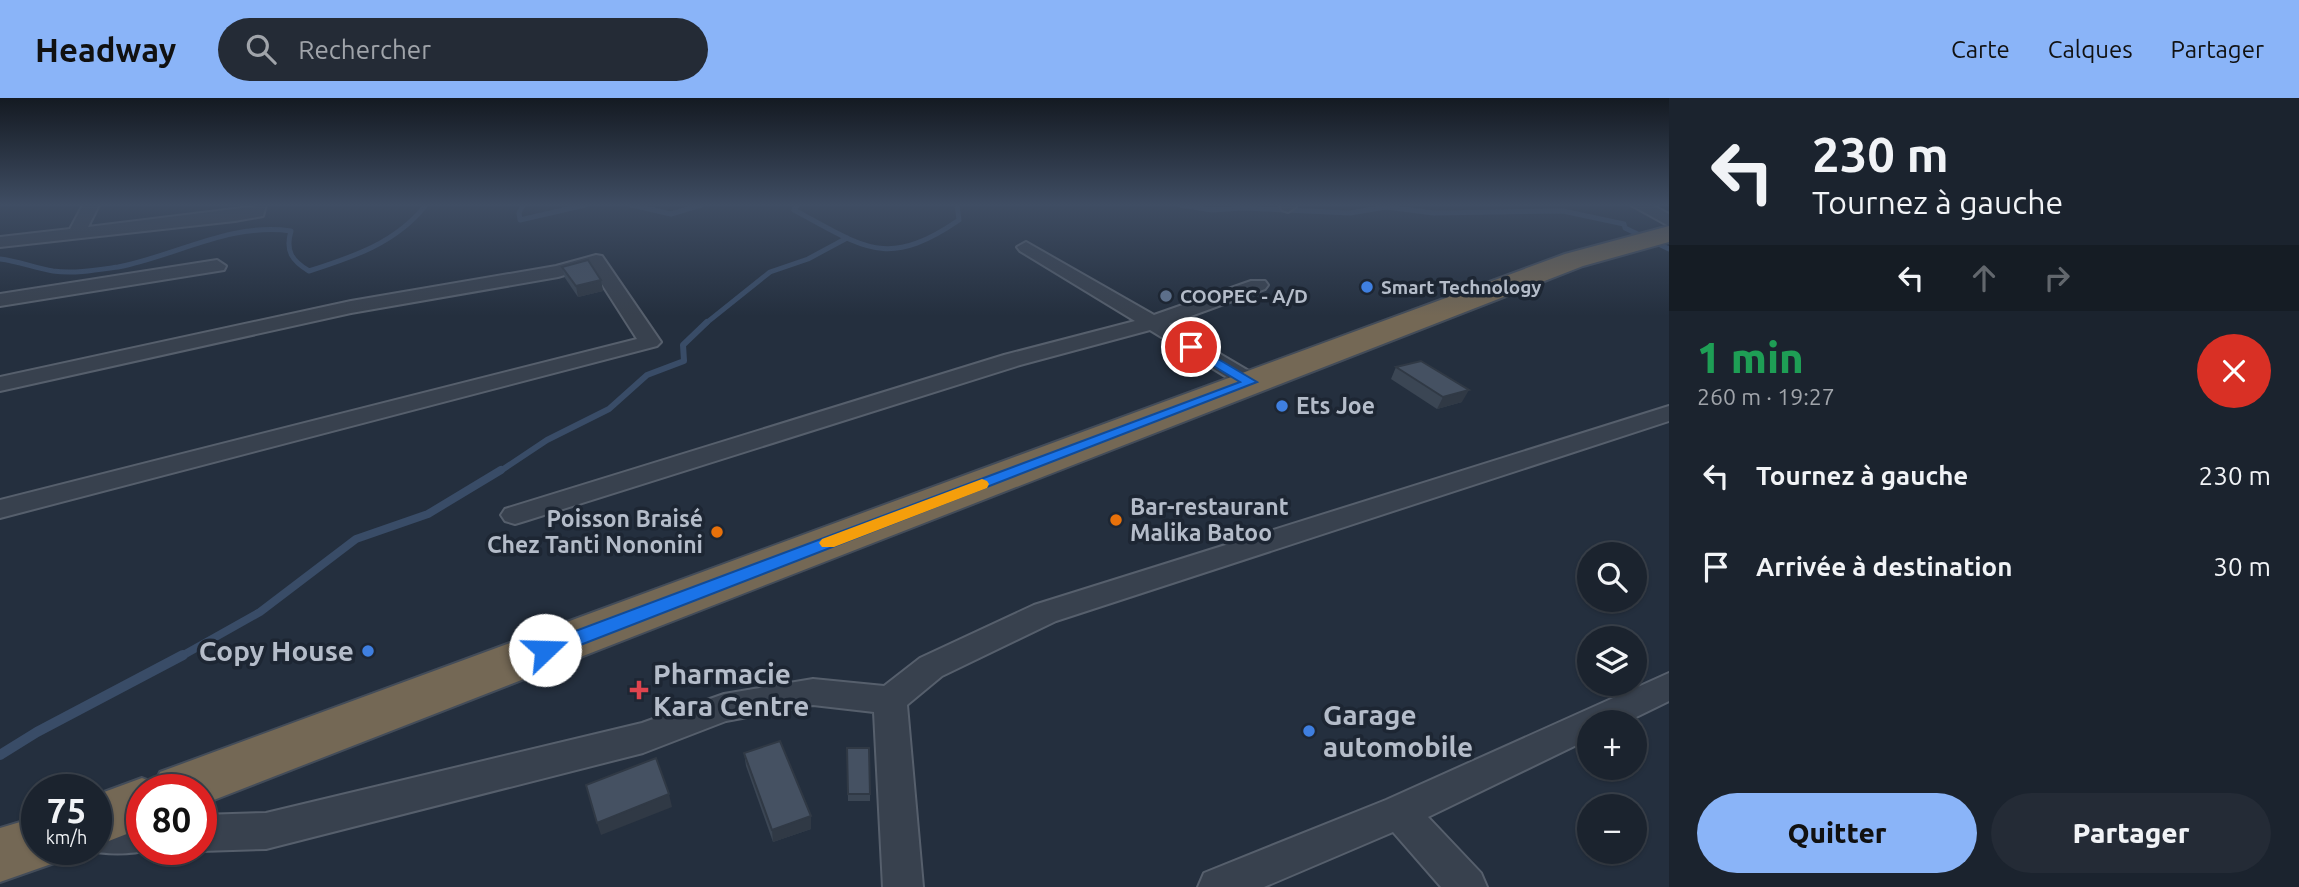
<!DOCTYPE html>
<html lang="fr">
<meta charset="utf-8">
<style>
body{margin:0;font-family:Ubuntu,sans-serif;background:#242b36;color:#f1f3f6;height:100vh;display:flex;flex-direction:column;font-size:26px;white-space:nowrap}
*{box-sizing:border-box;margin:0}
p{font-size:23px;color:#a0a4aa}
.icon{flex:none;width:38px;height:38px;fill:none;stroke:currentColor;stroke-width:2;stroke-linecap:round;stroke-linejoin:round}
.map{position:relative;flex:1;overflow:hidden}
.details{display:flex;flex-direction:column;background:#1b232e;width:630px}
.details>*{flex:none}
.top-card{background:#1b232e;color:#f1f3f6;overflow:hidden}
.tools{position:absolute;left:1577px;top:444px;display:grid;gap:14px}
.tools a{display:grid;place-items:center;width:70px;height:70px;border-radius:50%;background:#1b232e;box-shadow:0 2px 5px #0004,0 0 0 2px #39404a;font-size:35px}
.speed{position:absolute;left:21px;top:676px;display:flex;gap:14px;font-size:35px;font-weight:700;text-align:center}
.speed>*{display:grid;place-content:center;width:91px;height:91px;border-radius:50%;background:#1b232e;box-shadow:0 2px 5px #0004,0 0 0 2px #39404a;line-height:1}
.speed small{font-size:18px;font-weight:400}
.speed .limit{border:10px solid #d22;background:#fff;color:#111}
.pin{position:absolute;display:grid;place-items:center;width:60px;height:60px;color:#fff;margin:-30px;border:4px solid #fff;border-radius:50%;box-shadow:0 2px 7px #0007}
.me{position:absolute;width:77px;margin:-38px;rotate:69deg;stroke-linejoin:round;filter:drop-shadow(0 0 5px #0008)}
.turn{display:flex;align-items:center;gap:24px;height:147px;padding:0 28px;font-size:32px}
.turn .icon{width:91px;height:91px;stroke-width:2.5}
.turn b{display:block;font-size:49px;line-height:60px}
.lanes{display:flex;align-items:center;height:66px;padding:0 28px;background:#0003;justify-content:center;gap:35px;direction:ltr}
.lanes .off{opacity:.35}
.round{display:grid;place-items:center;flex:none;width:74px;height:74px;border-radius:37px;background:#242b36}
.headline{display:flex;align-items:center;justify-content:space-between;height:119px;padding:0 28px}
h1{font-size:42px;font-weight:800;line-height:52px;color:#1e9e55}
.primary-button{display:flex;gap:14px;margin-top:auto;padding:14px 28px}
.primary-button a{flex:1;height:80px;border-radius:42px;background:#8ab4f8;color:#111;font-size:28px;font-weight:800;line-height:80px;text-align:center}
.primary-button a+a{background:#242b36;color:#f1f3f6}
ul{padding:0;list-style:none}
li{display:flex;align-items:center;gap:21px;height:91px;padding:0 28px}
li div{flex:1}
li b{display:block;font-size:26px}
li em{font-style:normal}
header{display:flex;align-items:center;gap:42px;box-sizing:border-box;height:98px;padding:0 35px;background:#8ab4f8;color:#111}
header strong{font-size:33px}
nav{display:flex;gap:38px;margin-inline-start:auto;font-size:24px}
.search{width:490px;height:63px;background:#242b36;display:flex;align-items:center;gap:18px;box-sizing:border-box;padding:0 24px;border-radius:38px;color:#a0a4aa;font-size:26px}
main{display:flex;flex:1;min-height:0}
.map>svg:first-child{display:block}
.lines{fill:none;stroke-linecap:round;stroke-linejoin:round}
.stream-far3{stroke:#394c67;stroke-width:5}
.stream-far2{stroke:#394c67;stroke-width:6}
.stream-far1{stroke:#394c67;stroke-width:8}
.stream{stroke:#394c67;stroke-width:10}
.minor-casing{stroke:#565f6c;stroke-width:4}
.highway-casing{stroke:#434c59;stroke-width:4}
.minor{fill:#38414e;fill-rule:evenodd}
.highway{fill:#746855;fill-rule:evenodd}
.wall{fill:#3b4654}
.shaded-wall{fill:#303945}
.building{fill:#455162;stroke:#303945;stroke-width:2}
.route{fill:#1a73e8;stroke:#114b97;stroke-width:2}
.slow{fill:#f59e0b}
.shop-dot{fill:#3f7fe0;stroke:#1d2633;stroke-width:2.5}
.service-dot{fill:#5c6f8a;stroke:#1d2633;stroke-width:2.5}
.food-dot{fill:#e8710a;stroke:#1d2633;stroke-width:2.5}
.health-dot{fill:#e0444e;stroke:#1d2633;stroke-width:2.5}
.labels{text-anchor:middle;stroke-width:7;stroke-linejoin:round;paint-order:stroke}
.far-poi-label{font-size:19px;font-weight:bold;fill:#b4bcc9;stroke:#1d2633;text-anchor:start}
.poi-label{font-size:23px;font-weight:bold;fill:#b4bcc9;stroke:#1d2633;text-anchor:start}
.near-poi-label{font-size:28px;font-weight:bold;fill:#b4bcc9;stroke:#1d2633;text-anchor:start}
</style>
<header>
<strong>Headway</strong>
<div class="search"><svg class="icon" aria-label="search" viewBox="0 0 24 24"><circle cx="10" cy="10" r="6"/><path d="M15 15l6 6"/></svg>Rechercher</div>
<nav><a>Carte</a><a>Calques</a><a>Partager</a></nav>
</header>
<main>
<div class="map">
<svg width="1669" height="789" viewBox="0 0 1669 789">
<rect width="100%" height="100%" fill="#242f3e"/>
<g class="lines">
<g class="stream-far3">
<path d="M523 107 519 115 520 122 585 107"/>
<path d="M631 107 671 116 701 107"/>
<path d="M797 107 794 112C864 149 886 172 959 122L957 107"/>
<path d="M1180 107 1212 112 1243 110 1350 115 1386 109 1434 115 1563 113 1624 126 1625 130 1669 151"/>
<path d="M0 161C18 163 35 170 53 173 74 176 97 172 118 169 176 158 230 124 291 133 285 153 292 163 309 173 353 159 396 145 426 107"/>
<path d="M705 226 770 174 808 161 847 140"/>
</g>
<path class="stream-far2" d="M499 374 547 342 609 311 647 277 684 263 683 247 707 224"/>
<path class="stream-far1" d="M180 559 260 514 356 441 428 416 501 372"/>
<path class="stream" d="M0 657 37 634 183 557"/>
<defs>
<g id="minor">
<path d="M83 107H99L88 129 266 107 263 118 235 123 0 149V139L70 131Z"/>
<path d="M1280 107H1296V109L1288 114 1282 112Z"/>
<path d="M1631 107H1652L1669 116V128Z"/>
<path d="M1026 144 1154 217 1251 183H1265L1268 187 1265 191 1169 226 1259 279 1262 284 1259 289H1243L1150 232 1020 267 525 423 515 426 505 423 501 417 505 411 1004 257 1135 223 1020 153 1017 149Z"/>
<path d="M596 157 602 158 661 244 657 248 0 420V402L637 241 591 169 558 179 351 215 0 293V279L351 203 556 168Z"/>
<path d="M217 162 226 168 224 172 0 208V196Z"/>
<path d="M1669 308V323L1056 523 942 578 907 607 923 789H883L874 614 813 607 726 623 643 655 266 751 201 753 196 751H201V717L266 715 642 625 724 596 813 581 884 588 920 560 1034 507Z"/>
<path d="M1669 575V603L1624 625H1589V641L1428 719 1481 775 1487 789H1441L1393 734 1264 789H1198L1204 775 1386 702Z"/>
<path d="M142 718V751H150C132 757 103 757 86 751H96V719Z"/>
</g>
<g id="highway">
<path d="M1669 128V144L1583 168 201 707V691H142V730L96 748V697L142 680 155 685 160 674 1565 156Z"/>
<path d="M37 719V751H63L57 764 0 784V730Z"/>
</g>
</defs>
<use href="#minor" class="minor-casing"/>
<use href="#highway" class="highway-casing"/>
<use href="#minor" class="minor"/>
<use href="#highway" class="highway"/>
</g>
<g class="wall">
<path d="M562 169 601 182 603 193 578 199 565 180Z"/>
<path d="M1396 269 1462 304 1437 311 1391 281Z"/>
<path d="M847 650 870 696V703H848Z"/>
<path d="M744 655 811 731 773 744 746 668Z"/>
</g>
<g class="shaded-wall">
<path d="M601 182 603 193 578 199 576 188Z"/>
<path d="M1469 292 1462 304 1437 311 1443 299Z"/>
<path d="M669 696 672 709 601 737 597 725Z"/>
<path d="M811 718V731L773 744 772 732Z"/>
</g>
<g class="building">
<path d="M588 162 601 182 576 188 562 169Z"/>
<path d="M1421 263 1469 292 1443 299 1396 269Z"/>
<path d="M780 643 811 718 772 732 744 655Z"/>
<path d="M847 650H869L870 696H848Z"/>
<path d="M656 660 669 696 597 725 586 687Z"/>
</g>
<linearGradient id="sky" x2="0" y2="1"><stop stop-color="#141a22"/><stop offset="0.49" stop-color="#3f4d63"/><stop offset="1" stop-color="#3f4d63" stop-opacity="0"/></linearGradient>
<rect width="1669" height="218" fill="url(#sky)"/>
<path class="route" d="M1191 245 1257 284 552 558 545 560 538 558 535 552 538 547 1240 284 1187 252V246Z"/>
<path class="slow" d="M982 381 987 383 989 386 987 390 834 449H822L819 445 822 441Z"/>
<g class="shop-dot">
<circle cx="1367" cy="189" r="7"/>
<circle cx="1282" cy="308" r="7"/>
<circle cx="368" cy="553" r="7"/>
<circle cx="1309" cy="633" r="7"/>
</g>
<circle class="service-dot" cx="1166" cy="198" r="7"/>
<g class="food-dot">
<circle cx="1116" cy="422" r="7"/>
<circle cx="717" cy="434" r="7"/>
</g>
<path class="health-dot" d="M635.5 581.5h7v7h7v7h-7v7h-7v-7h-7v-7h7z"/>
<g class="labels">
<g class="far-poi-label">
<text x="1381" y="196">Smart Technology</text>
<text x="1180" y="205">COOPEC - A/D</text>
</g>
<g class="poi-label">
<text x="1296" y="316">Ets Joe</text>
<text x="1130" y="417">Bar-restaurant<tspan x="1130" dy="26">Malika Batoo</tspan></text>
<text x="703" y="429" text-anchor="end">Poisson Braisé<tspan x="703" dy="26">Chez Tanti Nononini</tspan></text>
</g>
<g class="near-poi-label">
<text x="354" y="563" text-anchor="end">Copy House</text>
<text x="653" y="586">Pharmacie<tspan x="653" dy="32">Kara Centre</tspan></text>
<text x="1323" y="627">Garage<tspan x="1323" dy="32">automobile</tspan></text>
</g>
</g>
</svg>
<div class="tools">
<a><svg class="icon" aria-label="search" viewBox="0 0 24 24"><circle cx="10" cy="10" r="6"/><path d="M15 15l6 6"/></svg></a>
<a><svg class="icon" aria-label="layers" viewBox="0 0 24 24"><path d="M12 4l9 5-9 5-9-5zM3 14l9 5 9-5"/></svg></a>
<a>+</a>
<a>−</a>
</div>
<div class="speed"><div>75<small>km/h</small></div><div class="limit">80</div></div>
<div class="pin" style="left:1191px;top:249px;background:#d93025"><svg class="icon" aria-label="arrive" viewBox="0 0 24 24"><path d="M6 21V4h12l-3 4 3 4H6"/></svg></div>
<svg class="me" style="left:545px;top:552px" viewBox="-20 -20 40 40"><circle r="19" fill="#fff"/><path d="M0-13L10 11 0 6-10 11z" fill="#1a73e8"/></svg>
</div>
<section class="details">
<div class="top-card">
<div class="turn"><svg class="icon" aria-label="left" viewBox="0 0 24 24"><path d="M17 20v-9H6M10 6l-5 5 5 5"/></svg><div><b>230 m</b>Tournez à gauche</div></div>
<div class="lanes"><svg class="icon" aria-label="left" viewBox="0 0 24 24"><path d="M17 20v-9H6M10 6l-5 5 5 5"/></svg><svg class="icon off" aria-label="ahead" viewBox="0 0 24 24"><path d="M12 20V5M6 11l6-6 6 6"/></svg><svg class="icon off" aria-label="right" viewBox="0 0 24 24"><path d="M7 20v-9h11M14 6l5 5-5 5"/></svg></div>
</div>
<div class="headline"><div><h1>1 min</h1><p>260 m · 19:27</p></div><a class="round" style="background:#d93025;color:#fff"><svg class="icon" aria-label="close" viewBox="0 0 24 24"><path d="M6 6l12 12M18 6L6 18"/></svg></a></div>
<ul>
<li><svg class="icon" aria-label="left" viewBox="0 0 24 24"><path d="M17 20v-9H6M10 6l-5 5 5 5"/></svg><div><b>Tournez à gauche</b></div><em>230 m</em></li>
<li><svg class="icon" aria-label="arrive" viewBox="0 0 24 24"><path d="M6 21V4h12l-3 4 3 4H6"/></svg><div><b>Arrivée à destination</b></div><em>30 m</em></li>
</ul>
<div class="primary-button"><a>Quitter</a><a>Partager</a></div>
</section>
</main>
